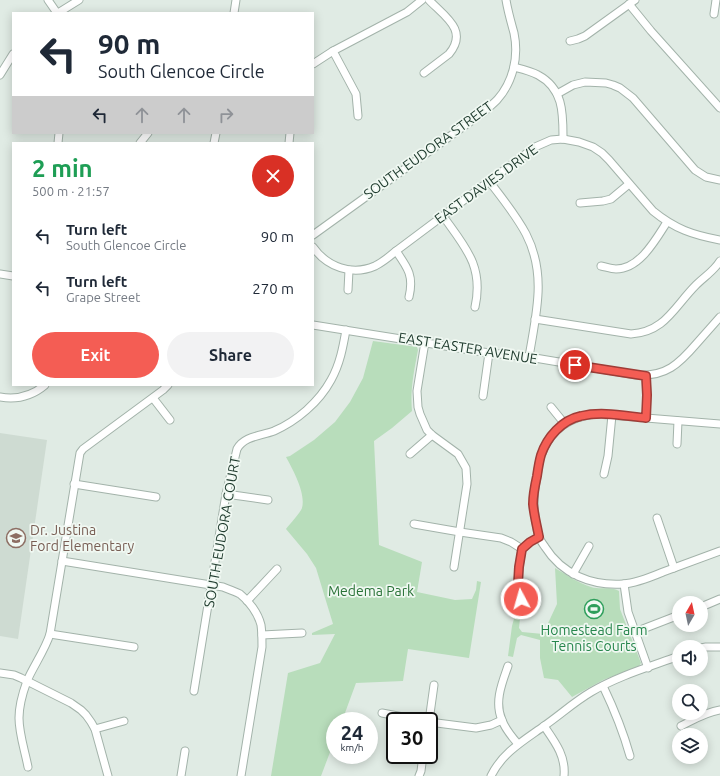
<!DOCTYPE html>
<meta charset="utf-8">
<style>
body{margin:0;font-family:Ubuntu,sans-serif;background:#f2f2f3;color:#1f2937;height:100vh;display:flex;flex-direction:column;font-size:15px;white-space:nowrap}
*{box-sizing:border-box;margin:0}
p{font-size:13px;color:#747a83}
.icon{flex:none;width:22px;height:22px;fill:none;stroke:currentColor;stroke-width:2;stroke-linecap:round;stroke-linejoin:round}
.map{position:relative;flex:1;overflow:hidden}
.panel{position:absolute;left:12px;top:142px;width:302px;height:244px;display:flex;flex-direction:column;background:#fff;border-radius:0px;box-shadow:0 2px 10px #0003}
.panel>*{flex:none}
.guide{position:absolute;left:12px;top:12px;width:302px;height:122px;border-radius:0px;box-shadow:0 2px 10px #0003;background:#fff;color:#1f2937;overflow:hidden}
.needle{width:26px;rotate:9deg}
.fabs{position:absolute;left:672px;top:596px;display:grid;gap:8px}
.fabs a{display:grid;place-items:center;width:36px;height:36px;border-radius:50%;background:#fff;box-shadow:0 2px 10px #0003;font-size:20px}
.speed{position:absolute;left:326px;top:712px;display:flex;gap:8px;font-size:20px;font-weight:700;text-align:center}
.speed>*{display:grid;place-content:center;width:52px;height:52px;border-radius:50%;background:#fff;box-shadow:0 2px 10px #0003;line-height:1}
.speed small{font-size:10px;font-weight:400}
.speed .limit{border:2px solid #111;border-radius:6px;background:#fff;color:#111}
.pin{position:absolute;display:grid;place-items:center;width:34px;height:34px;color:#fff;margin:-17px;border:2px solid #fff;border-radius:50%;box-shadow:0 1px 4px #0007}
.me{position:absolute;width:44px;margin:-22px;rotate:354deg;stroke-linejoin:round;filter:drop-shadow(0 0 3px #0008)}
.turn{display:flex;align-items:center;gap:14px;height:84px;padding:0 20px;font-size:18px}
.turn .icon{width:52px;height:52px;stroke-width:2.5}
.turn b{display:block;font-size:28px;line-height:34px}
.lanes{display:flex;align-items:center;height:38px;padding:0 20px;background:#0003;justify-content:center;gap:20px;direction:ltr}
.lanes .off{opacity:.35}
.round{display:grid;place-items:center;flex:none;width:42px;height:42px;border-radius:21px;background:#f2f2f3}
.headline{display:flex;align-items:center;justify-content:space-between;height:68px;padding:0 20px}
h1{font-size:24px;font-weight:600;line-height:30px;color:#1e9e55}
.cta{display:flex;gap:8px;margin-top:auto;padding:8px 20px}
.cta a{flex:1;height:46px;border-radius:24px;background:#f45d54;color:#fff;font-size:16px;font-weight:600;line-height:46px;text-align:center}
.cta a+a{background:#f2f2f3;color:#1f2937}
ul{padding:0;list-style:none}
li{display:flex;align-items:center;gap:12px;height:52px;padding:0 20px}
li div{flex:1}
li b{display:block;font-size:15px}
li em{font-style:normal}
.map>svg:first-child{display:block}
.built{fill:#cedbd2}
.green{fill:#b8ddbb}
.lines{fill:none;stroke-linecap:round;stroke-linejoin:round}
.minor-casing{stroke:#a3b3aa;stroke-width:9}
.minor{stroke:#fff;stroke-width:7}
.route-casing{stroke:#9f3c37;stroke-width:10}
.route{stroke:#f45d54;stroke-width:7}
.labels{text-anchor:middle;stroke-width:3.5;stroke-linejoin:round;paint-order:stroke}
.street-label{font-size:14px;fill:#203c2f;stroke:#f0f8f2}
.education-label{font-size:14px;fill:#785e54;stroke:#f0f8f2;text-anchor:start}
.park-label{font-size:14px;fill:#2a7338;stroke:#f0f8f2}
.leisure-label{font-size:14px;fill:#27864d;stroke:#f0f8f2}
</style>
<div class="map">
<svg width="720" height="776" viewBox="0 0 720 776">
<rect width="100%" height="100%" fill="#e0ebe4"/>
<path class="built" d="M0 433 47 440 18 639 0 636Z"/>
<g class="green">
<path d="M373 341 417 347 418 350C414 371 410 390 412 411L392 428 374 441 379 545 422 562 417 592 455 600 472 599 476 590 477 581 481 582 469 658 408 649 403 681 356 683 342 721H335V739L321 776H271L288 673 320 663 335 634 312 635V633L333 624 316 568 307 554 286 529C290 524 300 513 302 508 306 493 293 470 286 457L290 456 314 440 335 422 350 402 363 378Z"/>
<path d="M555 568C567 575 578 583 591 587 600 590 611 586 619 591L620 609 641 663 639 666 603 680 572 697 558 680 544 678 540 658V640L521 635 517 638 513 657 508 656 512 626 517 608H521L519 628 522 632 543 634 557 604Z"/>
</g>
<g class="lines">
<defs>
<g id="minor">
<path d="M48 0 57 13"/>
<path d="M629 4 651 31 720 108"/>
<path d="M58 13 79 0"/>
<path d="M234 13 236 0"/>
<path d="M714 14 716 0"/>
<path d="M570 41 578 39 585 36 635 0"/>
<path d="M333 51 356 94 358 116"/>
<path d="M313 64 333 51 407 12 422 0"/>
<path d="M514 67C522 69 531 71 538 75 564 89 563 114 563 139"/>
<path d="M424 73 449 54C469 30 444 16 429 0"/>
<path d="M0 75 13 54"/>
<path d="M557 94 573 85 585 82 606 83 613 85 620 88 633 98 695 170 706 177 720 180"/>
<path d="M58 143 59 133"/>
<path d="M140 143 148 133"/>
<path d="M214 143 216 133"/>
<path d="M289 143 290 133"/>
<path d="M489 181C502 198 516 215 526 234 547 275 536 314 529 357"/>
<path d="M580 203 603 201 611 199 629 184"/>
<path d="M443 216C465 247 484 266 475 307"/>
<path d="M313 235 485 111C489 107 493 104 497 100 513 82 519 57 514 33 511 22 508 12 506 0"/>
<path d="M313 247C327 267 352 276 375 266 383 262 389 257 396 251L535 147 551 140 563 139 579 142 593 147 602 153 609 160 653 211C675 229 693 235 720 240"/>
<path d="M396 251C408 268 414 276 409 297"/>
<path d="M601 266C606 267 611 269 616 269 640 269 656 239 667 222"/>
<path d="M0 274 13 276"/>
<path d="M348 290 349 270"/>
<path d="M535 319 631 334C665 332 674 307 696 285 704 277 714 271 720 261"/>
<path d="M313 325 489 353 529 357 636 375C666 377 679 364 697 343 705 334 712 326 720 317"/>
<path d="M425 342 417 391 418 407 420 414 427 430 432 435 458 454 466 468 467 484 454 567"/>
<path d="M483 396 489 353"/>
<path d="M0 397C17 400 32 396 45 385"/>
<path d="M153 398 170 420"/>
<path d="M551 407 564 423"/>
<path d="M646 418 647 395 646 376"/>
<path d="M720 424 597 414C571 416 552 428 542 453 539 460 538 469 537 477 533 494 533 510 537 528 537 531 538 534 539 537 540 540 543 544 545 547 562 574 591 586 623 584 637 583 651 577 663 572 682 565 701 558 720 551"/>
<path d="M677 444 678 421"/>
<path d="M410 454 432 435"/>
<path d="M604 474 608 456 612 415"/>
<path d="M74 484 156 497"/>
<path d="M226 494 268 500"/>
<path d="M657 518 674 568"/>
<path d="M414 524 460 532 501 538 511 542 522 549"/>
<path d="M62 561 223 587C228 589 234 591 240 594 249 601 258 613 261 625 262 632 262 639 262 647L241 776"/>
<path d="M573 574 589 546"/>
<path d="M624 584 628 612 648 668"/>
<path d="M521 599 518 584 519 567 522 549 530 542 539 537"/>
<path d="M247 601 277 569"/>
<path d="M701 607 720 599"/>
<path d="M635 632 679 615"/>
<path d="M50 634 134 647"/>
<path d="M262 635 302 633"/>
<path d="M701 648 706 647H720"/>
<path d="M508 666C502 683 494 702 502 720 505 729 512 737 518 744"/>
<path d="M0 673 14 675 21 678 71 703 81 710 86 715 91 722 95 729 108 776"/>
<path d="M603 686C614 709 623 731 630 756"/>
<path d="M194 691 226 494 237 449C244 436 261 436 274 431 297 421 319 402 331 380 340 364 343 347 346 330"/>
<path d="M382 713 424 721"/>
<path d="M429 721 434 685"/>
<path d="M429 722 476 728 491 725 502 720"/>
<path d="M544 726C555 742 566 756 564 776"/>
<path d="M681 726C693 720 706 712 720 710"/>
<path d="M95 729 124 721"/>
<path d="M28 767C25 751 19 734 19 718 19 706 23 692 27 681 34 665 45 650 50 634L80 453 83 449 163 390 168 385"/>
<path d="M181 776 185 751"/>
<path d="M419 776 421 771 423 755"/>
<path d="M491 776C502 753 523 741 544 726 560 715 574 702 591 692 618 676 649 667 679 656"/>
</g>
</defs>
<use href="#minor" class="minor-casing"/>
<use href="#minor" class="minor"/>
</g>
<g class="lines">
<defs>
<path id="route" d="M521 599 518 584 519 567 522 549 530 542 539 537C537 526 534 515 533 504 533 494 535 485 537 476 538 469 539 462 541 455 547 437 562 420 581 416 602 411 625 416 646 418L647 395 646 376 575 365"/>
</defs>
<use href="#route" class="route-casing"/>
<use href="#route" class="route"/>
</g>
<defs>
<symbol id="school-ring" viewBox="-11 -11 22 22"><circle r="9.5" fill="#f0f8f2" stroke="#8d6e63" stroke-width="1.5"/><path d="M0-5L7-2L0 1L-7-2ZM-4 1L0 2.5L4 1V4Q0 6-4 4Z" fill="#8d6e63"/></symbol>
<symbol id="stadium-ring" viewBox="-11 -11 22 22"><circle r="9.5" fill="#f0f8f2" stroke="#2e9e5b" stroke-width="1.5"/><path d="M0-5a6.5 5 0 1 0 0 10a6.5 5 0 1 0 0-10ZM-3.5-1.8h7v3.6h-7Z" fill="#2e9e5b"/></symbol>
</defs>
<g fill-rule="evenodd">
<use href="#school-ring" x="5" y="527" width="22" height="22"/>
<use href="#stadium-ring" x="583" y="598" width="22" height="22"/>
</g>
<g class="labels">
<g class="street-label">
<text transform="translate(428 150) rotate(-36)" y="5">SOUTH EUDORA STREET</text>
<text transform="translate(486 184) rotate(-36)" y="5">EAST DAVIES DRIVE</text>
<text transform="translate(468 348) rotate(9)" y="5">EAST EASTER AVENUE</text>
<text transform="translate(222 532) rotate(-80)" y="5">SOUTH EUDORA COURT</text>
</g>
<g class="education-label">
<text x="30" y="535">Dr. Justina<tspan x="30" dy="16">Ford Elementary</tspan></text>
</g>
<g class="park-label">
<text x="371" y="596">Medema Park</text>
</g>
<g class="leisure-label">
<text x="594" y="635">Homestead Farm<tspan x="594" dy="16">Tennis Courts</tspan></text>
</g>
</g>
</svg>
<div class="fabs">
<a><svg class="needle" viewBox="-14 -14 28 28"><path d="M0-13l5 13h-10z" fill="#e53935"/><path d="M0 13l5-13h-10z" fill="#747a83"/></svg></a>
<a><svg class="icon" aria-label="sound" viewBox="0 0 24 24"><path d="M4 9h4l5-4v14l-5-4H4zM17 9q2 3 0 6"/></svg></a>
<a><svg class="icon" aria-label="search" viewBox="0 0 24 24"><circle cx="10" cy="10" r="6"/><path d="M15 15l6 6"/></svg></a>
<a><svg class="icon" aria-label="layers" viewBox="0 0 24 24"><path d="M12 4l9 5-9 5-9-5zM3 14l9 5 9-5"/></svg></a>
</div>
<div class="speed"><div>24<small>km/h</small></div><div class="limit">30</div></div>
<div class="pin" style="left:575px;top:365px;background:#d93025"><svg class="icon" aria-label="arrive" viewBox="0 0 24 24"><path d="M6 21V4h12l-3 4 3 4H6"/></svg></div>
<svg class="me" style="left:521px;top:599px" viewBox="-20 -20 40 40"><circle r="17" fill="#f45d54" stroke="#fff" stroke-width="3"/><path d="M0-11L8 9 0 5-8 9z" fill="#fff"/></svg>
<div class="guide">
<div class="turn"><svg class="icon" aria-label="left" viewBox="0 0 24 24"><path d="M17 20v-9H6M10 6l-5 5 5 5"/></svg><div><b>90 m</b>South Glencoe Circle</div></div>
<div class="lanes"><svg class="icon" aria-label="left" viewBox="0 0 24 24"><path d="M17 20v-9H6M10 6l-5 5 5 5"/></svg><svg class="icon off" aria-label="ahead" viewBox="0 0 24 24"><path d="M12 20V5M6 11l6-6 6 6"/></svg><svg class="icon off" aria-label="ahead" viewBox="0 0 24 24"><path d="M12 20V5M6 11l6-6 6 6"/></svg><svg class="icon off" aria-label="right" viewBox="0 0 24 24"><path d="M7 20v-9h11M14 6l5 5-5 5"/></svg></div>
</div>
<section class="panel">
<div class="headline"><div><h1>2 min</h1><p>500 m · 21:57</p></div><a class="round" style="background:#d93025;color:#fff"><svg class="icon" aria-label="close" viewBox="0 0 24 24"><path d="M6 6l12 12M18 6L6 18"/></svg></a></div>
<ul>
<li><svg class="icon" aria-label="left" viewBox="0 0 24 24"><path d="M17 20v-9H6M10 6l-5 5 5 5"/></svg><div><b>Turn left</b><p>South Glencoe Circle</p></div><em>90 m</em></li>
<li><svg class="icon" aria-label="left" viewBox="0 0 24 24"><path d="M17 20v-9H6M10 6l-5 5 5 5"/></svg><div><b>Turn left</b><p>Grape Street</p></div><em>270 m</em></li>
</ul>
<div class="cta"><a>Exit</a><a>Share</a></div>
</section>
</div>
